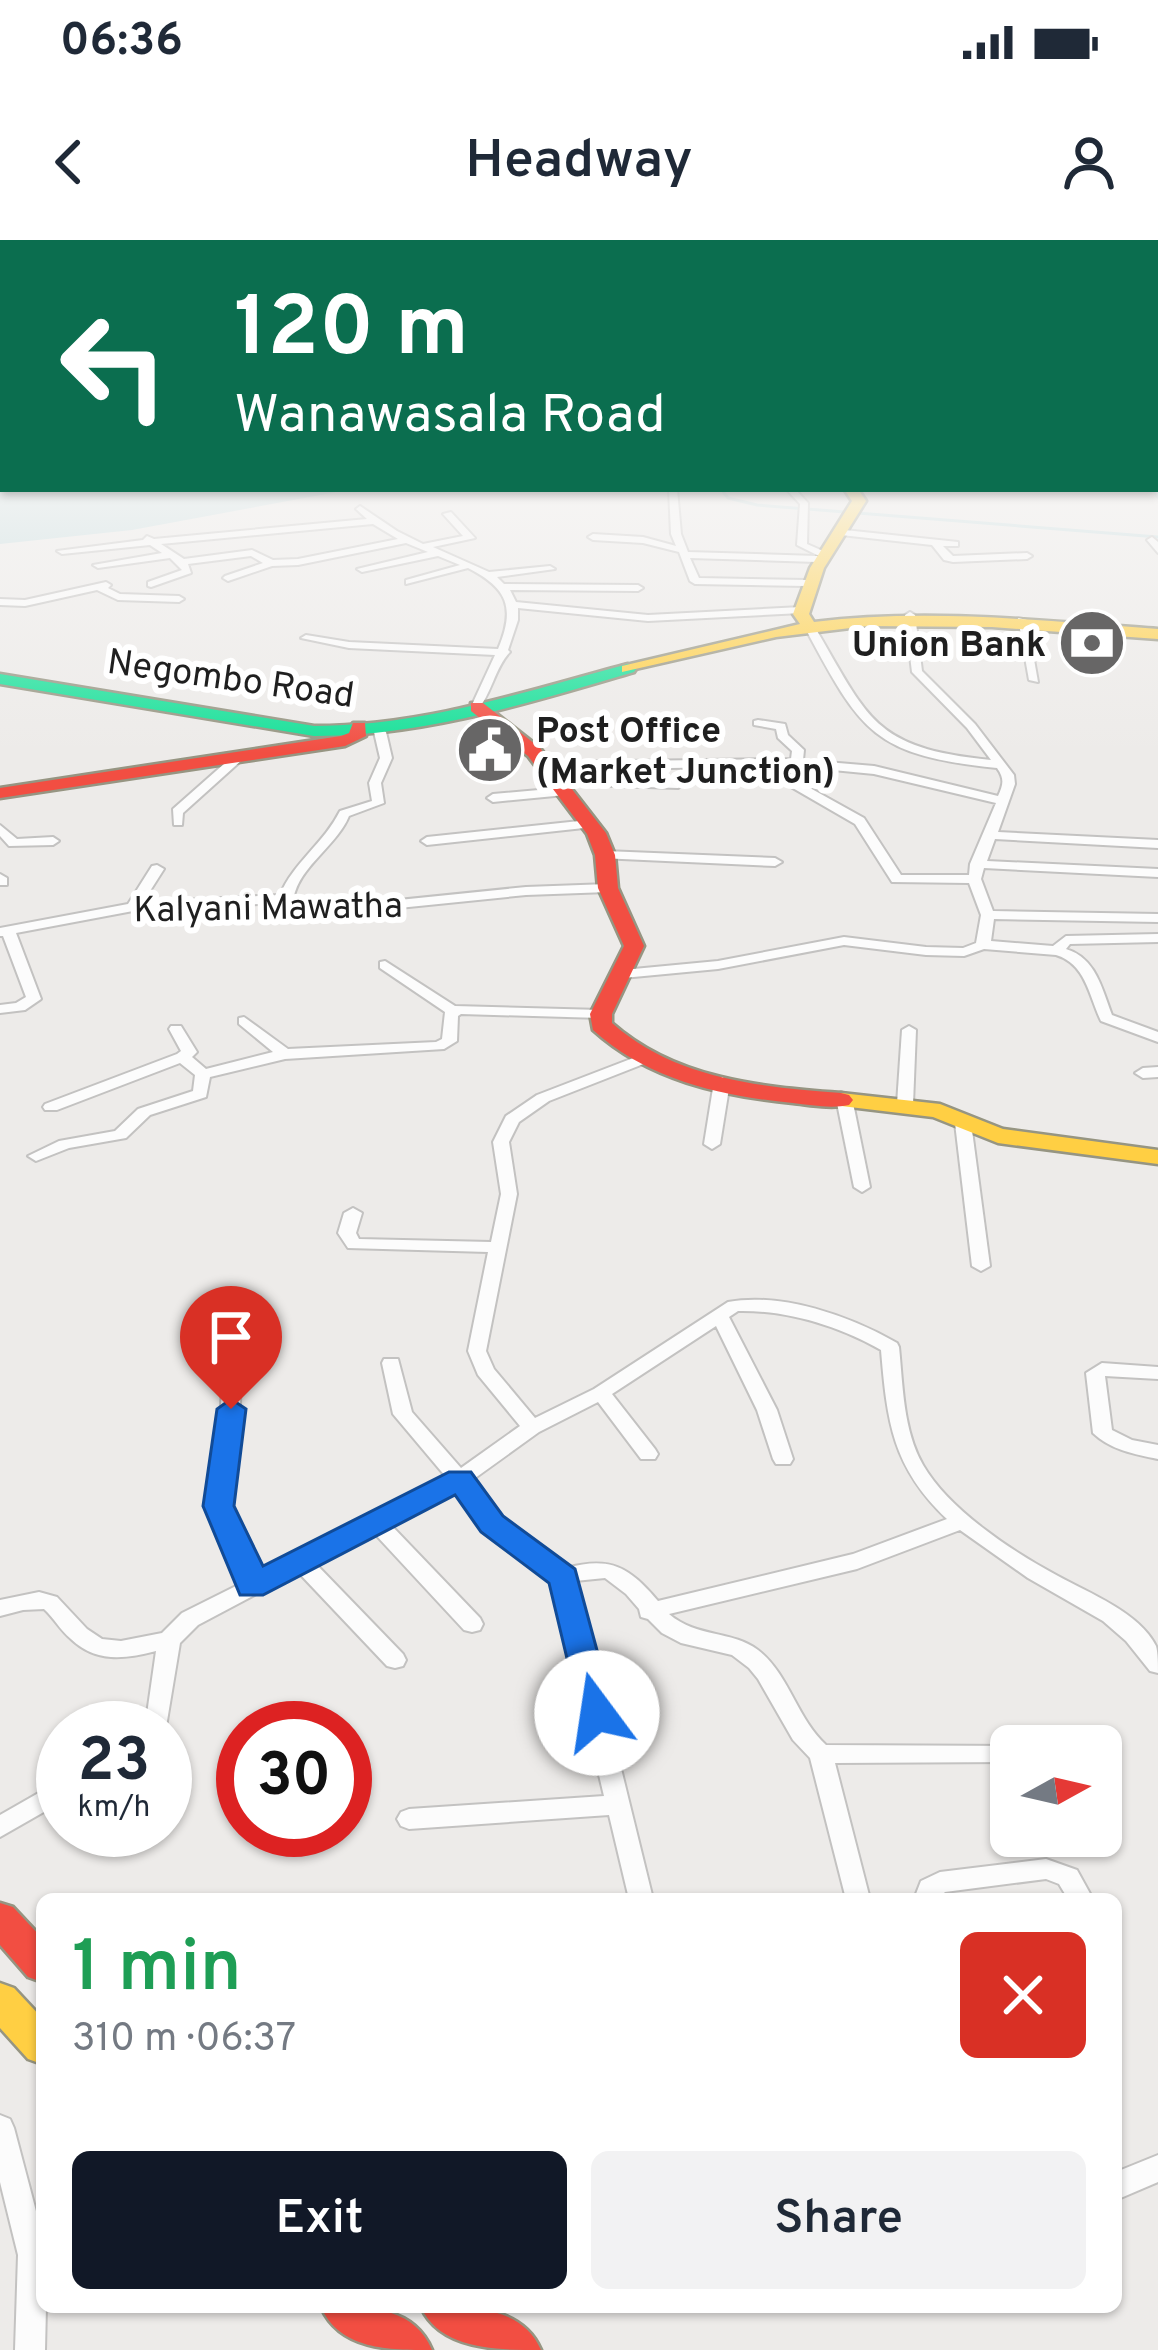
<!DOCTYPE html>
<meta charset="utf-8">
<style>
body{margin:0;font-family:Overpass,sans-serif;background:#f2f2f3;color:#1f2937;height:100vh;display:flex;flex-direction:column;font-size:45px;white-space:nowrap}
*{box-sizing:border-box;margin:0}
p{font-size:39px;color:#747a83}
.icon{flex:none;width:66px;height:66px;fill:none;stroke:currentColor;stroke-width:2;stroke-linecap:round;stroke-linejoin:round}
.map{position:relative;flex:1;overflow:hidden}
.side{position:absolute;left:36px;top:1653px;width:1086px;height:420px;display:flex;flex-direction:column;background:#fff;border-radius:18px;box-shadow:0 3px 9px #0004}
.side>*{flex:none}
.hud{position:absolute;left:0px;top:0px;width:1158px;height:252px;box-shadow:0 3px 9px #0004;background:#0b6e4f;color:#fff;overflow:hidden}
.needle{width:78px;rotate:82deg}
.fabs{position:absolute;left:990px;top:1485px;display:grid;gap:24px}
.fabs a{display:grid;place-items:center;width:132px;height:132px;border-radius:18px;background:#fff;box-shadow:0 3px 9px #0004;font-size:60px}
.speed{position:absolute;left:36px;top:1461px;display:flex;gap:24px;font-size:60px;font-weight:700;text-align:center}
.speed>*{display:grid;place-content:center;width:156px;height:156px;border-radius:50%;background:#fff;box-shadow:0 3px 9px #0004;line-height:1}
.speed small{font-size:30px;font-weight:400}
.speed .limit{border:18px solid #d22;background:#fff;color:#111}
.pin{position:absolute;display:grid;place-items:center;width:102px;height:102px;color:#fff;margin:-123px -51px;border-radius:50% 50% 50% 0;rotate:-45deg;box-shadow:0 0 12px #0007}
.pin .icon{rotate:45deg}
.me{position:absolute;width:132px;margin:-66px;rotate:346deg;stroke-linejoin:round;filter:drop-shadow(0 0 9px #0008)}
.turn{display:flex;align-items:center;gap:42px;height:252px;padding:0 36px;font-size:54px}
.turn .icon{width:156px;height:156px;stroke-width:2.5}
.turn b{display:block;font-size:84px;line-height:102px}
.round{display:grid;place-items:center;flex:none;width:126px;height:126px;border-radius:18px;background:#f2f2f3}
.headline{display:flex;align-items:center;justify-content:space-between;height:204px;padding:0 36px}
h1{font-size:72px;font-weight:600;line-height:90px;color:#1e9e55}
.cta{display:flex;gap:24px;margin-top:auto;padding:24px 36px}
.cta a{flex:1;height:138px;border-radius:18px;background:#111827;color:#fff;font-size:48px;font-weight:600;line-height:138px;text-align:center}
.cta a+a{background:#f2f2f3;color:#1f2937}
.status{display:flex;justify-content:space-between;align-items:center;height:84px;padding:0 60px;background:#fff;direction:ltr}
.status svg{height:33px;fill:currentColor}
header{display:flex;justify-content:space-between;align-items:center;height:156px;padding:0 36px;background:#fff;font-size:54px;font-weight:600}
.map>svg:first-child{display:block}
.water{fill:#bfdadd}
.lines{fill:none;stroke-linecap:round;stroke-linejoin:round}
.stream{stroke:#bfdadd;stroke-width:3}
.canal{fill:#bfdadd;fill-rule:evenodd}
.street-casing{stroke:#c3c2c1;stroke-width:4}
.fast-casing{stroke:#969582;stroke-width:5}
.slow-casing{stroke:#969582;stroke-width:5}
.jam-casing{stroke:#969582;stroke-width:5}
.street{fill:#fcfcfc;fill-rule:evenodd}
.fast{fill:#16e098;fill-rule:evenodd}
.slow{fill:#ffcf43;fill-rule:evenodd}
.jam{fill:#f24e42;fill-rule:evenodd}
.route{fill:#1a73e8;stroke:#114b97;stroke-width:3}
.labels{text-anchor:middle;stroke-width:12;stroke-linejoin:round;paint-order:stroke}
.far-poi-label{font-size:36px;font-weight:bold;fill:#1f1f1f;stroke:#fff;text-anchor:end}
.far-street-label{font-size:36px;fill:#1f1f1f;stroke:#fff}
</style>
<div class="status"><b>06:36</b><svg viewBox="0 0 49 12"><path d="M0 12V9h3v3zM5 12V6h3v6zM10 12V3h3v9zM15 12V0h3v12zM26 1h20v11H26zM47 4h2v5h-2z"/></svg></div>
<header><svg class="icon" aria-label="back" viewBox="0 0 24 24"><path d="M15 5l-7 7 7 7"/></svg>Headway<svg class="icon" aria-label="person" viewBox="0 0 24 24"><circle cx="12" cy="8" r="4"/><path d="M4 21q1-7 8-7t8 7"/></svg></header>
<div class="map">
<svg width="1158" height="2110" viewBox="0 0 1158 2110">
<rect width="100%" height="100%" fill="#edebe9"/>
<path class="water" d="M0 235 3 249H353L132 290 0 304Z"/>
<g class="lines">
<path class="stream" d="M721 249 728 258 757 265 1158 297"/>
<path class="canal" d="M1155 246 1158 247V260L1151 249Z"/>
<defs>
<g id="street">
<path d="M1155 218 1158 219V230L1155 229Z"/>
<rect x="0" y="226" width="3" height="6"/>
<path d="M669 249H677L681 294 688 312 817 316 822 319 817 322 690 318 699 338 806 340 811 343 806 346 695 344 690 341 679 312 643 303 593 300 588 297 593 294 643 297 676 306 671 294Z"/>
<path d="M786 249H795L808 263 807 304 823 311V315H817L797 305 800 264Z"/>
<path d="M360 266 397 291 423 304 463 296 443 274 451 272 475 298 433 307 489 332 550 326 555 329 497 337 504 344 638 345 643 348 638 351 510 350 516 362 648 375 801 367 806 370 801 373 648 381 518 368V380L508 410 510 412C495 427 491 456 477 470L471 467 495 415 349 408 301 398 306 395 349 402 498 409C516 367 507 348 468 328L406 344V340L460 325 438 316 362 332 357 329 428 312 406 303 298 325 272 326 228 341 223 338 225 336 263 323 251 316 188 324 191 333 151 347 148 346V342L182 330 170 318 98 328 93 325 162 313 150 305 62 314 57 311 143 300 147 296 154 299 367 279 356 269ZM373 284 398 299 298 319 273 320 252 310 184 319 161 304Z"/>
<path d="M835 289 958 302V306H943L953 316 1027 313 1032 316 1027 319 953 322 944 320 932 305 832 294Z"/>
<path d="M1152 297 1158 302V313L1147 300Z"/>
<path d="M106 342 111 345 108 348 120 354 179 356 184 359 179 362 118 360 97 350 25 366 0 365V359L25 360Z"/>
<path d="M910 372 915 375 922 431 975 484 1014 535 1015 544 998 592 1158 600V608L995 599 987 621 1158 629V637L984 628 981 639 993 671 1158 674V682L994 679 991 701 1053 706 1066 696 1158 694V702L1070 704 1066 709C1096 718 1102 749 1112 775L1158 792V802L1101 781C1089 756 1086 724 1056 715L984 709 964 716 926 715 844 705 718 729 623 738 616 734 623 730 718 721 844 697 926 707 963 708 976 703 981 675 969 643 892 642 855 584 791 547V526L545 530 539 526 545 522 791 519 792 511 778 498 776 489 754 485V481L758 480 785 484 788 495 804 510 803 520 874 526 998 556C1003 545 1005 539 997 528 872 515 861 492 804 386L813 384C869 479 872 508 991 520L967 488 912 432 905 375ZM802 527 874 534 996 563 970 624 969 635H901L864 578 801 543Z"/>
<path d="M1018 378 1027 380 1038 442 1029 440Z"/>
<path d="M380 489 386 492 392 518 381 543 384 563 349 576C336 608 293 630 293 665L320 668 526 647 608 644 615 648 608 652 526 655 320 676 282 672 279 663 133 671 16 693 41 759 25 770 0 773V765L16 763 26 757 3 696H0V688L128 664 152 626 157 625 164 629 143 662 280 655C293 623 324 603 340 571L372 561 369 543 380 518 374 492Z"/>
<path d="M233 516 243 519 183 573 182 585H174L173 569Z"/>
<path d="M553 537 678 540 684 544 678 548 549 544V538Z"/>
<path d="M561 548 567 552 565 555 493 562 487 558 493 554Z"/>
<path d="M589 580 595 584 593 587 427 605 421 601 427 597Z"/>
<path d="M0 585 17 599 53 597 59 601 53 605 9 606 0 596Z"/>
<path d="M605 611 775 618 782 622 775 626 600 618V612Z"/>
<path d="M0 634 7 638V645H0Z"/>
<path d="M385 721 455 766 601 770 608 774 601 778 461 774 458 776 457 801 444 809 285 819 210 837 206 857 150 875 126 898 69 908 36 921 28 916 59 901 115 891 138 869 193 851 195 835 180 823 57 870H45L43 867 45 864 177 814 181 811 169 789 171 786H181L197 812 192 817 206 829 273 812 239 784V778L244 777 288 809 436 802 442 799 445 772 380 728V722Z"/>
<path d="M909 786 916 790 913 864 905 869 897 864 902 790Z"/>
<path d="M641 815 646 817V823L549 861 519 882 509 902 517 954 486 1111 494 1129 535 1178 594 1149 728 1062C782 1052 850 1076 897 1103L899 1107C903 1146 903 1190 923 1225 949 1270 1013 1312 1058 1336 1089 1353 1140 1373 1156 1406 1158 1413 1158 1425 1158 1433L1150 1431 1126 1401 1103 1381 1028 1338 960 1290 857 1329 669 1374C697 1398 731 1390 758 1410 789 1434 797 1479 826 1505L1018 1506H1011V1522L835 1523 870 1659H846L810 1518 793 1500 758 1439 749 1428 732 1415 681 1403 662 1393 648 1379 641 1377 639 1369 626 1354 605 1338 575 1341 653 1659H629L609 1575 409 1589 401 1586 397 1579 401 1572 409 1569 604 1556 553 1341 485 1289 456 1250 390 1284 480 1378 483 1384 480 1390 472 1392 464 1390 374 1293 315 1323 403 1414 406 1420 403 1426 395 1428 387 1426 298 1332 198 1385 180 1403 165 1493V1488H145L156 1411C125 1419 96 1423 71 1399 60 1390 54 1378 44 1369L23 1370 0 1376V1360L39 1352 57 1357 87 1389 102 1399 121 1401 162 1393 182 1373 240 1344 238 1331 208 1266 219 1202 223 1128 225 1124H239L241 1128 239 1202 228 1266 260 1333 446 1237 393 1174 382 1123 384 1119H398L412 1172 461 1228 520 1186 478 1135 468 1111 488 1012 348 1008 338 993 344 973 353 968 362 973 356 993 359 999 491 1002 501 954 493 902 506 876 537 855ZM738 1071C787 1070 839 1086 881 1110 887 1181 892 1227 947 1279L853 1314 658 1361C629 1327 611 1316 566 1328L499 1279 471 1241 539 1192 598 1162 641 1219H655L658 1214 655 1209 612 1154 716 1086 757 1170 773 1219 776 1224H790L793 1219 777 1170 729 1077Z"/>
<path d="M1158 827V837L1143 838 1135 833 1143 828Z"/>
<path d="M722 837 730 842 720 904 712 909 704 904 714 842Z"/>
<path d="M845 858 853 863 870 947 862 952 854 947 837 863Z"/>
<path d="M963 878 971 883 990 1026 981 1031 972 1026 955 883Z"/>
<path d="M1102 1123 1158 1127V1139L1105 1136 1112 1190 1132 1200 1158 1205V1219C1134 1214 1111 1210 1093 1193L1086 1133Z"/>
<path d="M63 1539V1561L0 1597V1575Z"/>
<path d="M1046 1619 1077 1630 1093 1659H1068L1059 1644 1046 1639 945 1652 938 1659H914L921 1641 940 1632Z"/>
<path d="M0 1875 10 1879 14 1888 42 1994V2067H46L45 2110H15L18 2015 0 1942Z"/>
<path d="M1158 1915V1942L1116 1960V1932Z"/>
</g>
<path id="fast" d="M628 424 636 429 634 432C528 463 425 496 314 496L0 444V434L314 486C424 486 523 452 628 424Z"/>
<g id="slow">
<path d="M844 249H858L866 261 824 328 809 374 814 382C928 368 1044 381 1158 389V399L992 387 867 386 776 397 622 432V426L800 384 793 374 810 328 852 261Z"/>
<path d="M841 853 940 864 1003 889 1158 910V924L998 903 933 877 833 865 829 860 833 855Z"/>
<path d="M0 1743 14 1748 42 1778V1824L28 1819 0 1788Z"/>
</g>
<g id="jam">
<path d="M471 463H483L540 508 606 593 615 615 618 648 644 706 612 774V783C675 839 760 847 841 853L849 855 853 860 849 865C831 869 811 865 793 863 721 856 648 840 593 790L590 774 624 706 598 648 595 615 587 594 528 516 471 471Z"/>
<path d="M353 483H365L366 496 345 506 0 558V548L341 496 349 493Z"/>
<path d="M0 1663 13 1667 42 1698V1742L28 1737 0 1705Z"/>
<path d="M321 2067C363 2067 413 2064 432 2110 389 2110 340 2110 321 2067Z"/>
<path d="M421 2067C463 2067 521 2063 541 2110 498 2110 440 2110 421 2067Z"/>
</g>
</defs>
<use href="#street" class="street-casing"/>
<use href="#fast" class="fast-casing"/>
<use href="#slow" class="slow-casing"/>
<use href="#jam" class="jam-casing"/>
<use href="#street" class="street"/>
<use href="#fast" class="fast"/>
<use href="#slow" class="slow"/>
<use href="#jam" class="jam"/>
</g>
<linearGradient id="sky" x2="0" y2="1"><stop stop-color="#97c3e4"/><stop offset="0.42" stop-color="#f7f6f5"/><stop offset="1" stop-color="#f7f6f5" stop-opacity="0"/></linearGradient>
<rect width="1158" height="513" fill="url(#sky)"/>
<path class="route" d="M231 1159 246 1169 234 1266 263 1326 449 1232H471L503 1276 575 1329 614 1473 609 1483 597 1487 585 1483 580 1473 549 1343 481 1292 455 1255 263 1355H240L203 1266 217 1169Z"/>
<defs>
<symbol id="bank-disc" viewBox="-11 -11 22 22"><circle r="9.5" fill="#676666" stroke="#fff"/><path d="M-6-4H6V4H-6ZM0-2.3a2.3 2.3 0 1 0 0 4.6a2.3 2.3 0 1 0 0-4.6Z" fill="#fff"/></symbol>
<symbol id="civic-disc" viewBox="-11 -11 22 22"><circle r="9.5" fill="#676666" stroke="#fff"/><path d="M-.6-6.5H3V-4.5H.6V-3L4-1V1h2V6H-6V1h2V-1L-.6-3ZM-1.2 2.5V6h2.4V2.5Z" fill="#fff"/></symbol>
</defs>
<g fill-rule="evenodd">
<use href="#bank-disc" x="1054" y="365" width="76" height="76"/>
<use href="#civic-disc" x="452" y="472" width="76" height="76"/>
</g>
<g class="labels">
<g class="far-poi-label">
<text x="1046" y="416">Union Bank</text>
<text x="536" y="502" text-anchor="start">Post Office<tspan x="536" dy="41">(Market Junction)</tspan></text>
</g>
<g class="far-street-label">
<text transform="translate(231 437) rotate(8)" y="13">Negombo Road</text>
<text transform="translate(268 666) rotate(-1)" y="13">Kalyani Mawatha</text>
</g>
</g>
</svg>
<div class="fabs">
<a><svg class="needle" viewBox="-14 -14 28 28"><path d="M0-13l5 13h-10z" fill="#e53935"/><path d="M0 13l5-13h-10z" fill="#747a83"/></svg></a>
</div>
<div class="speed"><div>23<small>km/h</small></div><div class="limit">30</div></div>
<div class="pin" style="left:231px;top:1169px;background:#d93025"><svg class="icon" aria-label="arrive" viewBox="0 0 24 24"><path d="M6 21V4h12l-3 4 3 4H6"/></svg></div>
<svg class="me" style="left:597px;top:1473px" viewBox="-20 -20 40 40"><circle r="19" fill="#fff"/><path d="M0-13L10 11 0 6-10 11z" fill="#1a73e8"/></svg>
<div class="hud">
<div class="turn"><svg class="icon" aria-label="left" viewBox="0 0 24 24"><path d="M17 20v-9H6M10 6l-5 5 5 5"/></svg><div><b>120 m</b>Wanawasala Road</div></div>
</div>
<section class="side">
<div class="headline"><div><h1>1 min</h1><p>310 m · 06:37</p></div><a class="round" style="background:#d93025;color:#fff"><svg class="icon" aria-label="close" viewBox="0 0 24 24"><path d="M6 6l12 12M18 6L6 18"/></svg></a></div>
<div class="cta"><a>Exit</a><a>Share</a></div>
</section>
</div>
